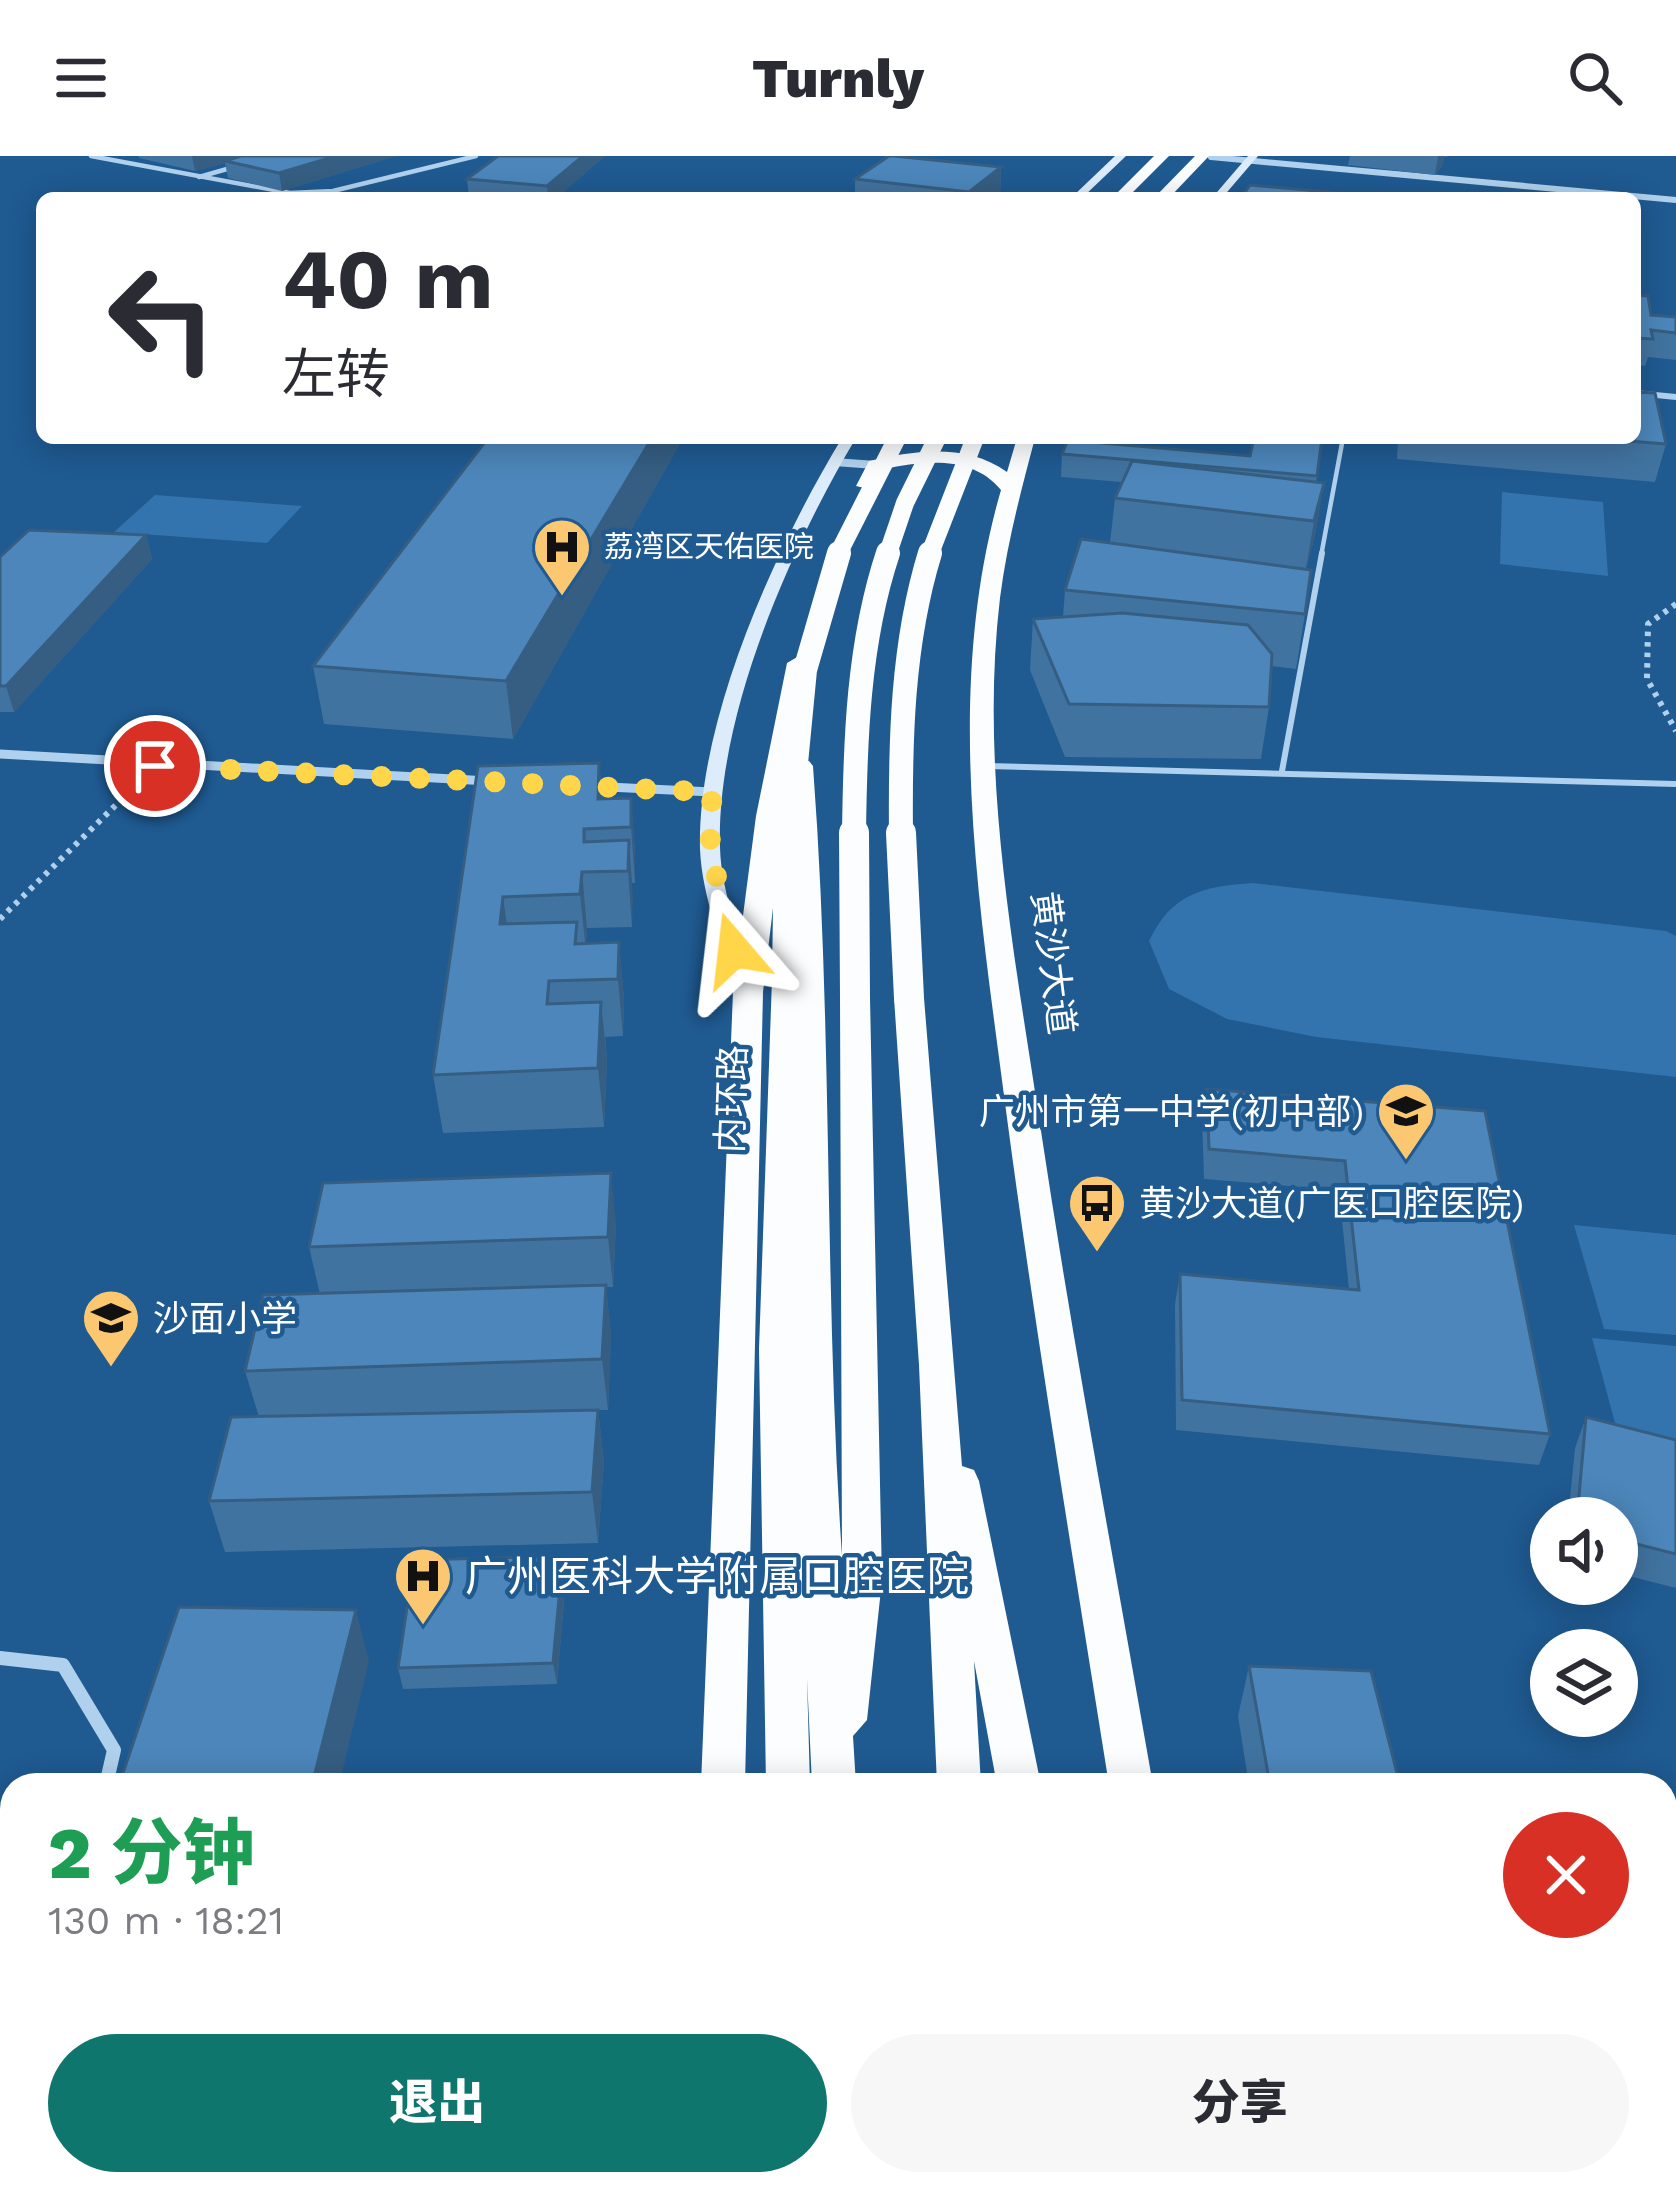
<!DOCTYPE html>
<html lang="zh">
<meta charset="utf-8">
<style>
body{margin:0;font-family:"Work Sans","Noto Sans SC",sans-serif;background:#f7f7f7;color:#2b2b33;height:100vh;display:flex;flex-direction:column;font-size:45px;white-space:nowrap}
*{box-sizing:border-box;margin:0}
p{font-size:39px;color:#7c7c81}
.icon{flex:none;width:66px;height:66px;fill:none;stroke:currentColor;stroke-width:2;stroke-linecap:round;stroke-linejoin:round}
.map{position:relative;flex:1;overflow:hidden}
.drawer{position:absolute;left:0px;top:1617px;width:1677px;height:423px;display:flex;flex-direction:column;background:#fff;border-radius:36px 36px 0 0;box-shadow:0 6px 30px #0003}
.drawer>*{flex:none}
.hud{position:absolute;left:36px;top:36px;width:1605px;height:252px;border-radius:18px;box-shadow:0 6px 30px #0003;background:#fff;color:#2b2b33;overflow:hidden}
.controls{position:absolute;left:1530px;top:1341px;display:grid;gap:24px}
.controls a{display:grid;place-items:center;width:108px;height:108px;border-radius:50%;background:#fff;box-shadow:0 6px 30px #0003;font-size:60px}
.pin{position:absolute;display:grid;place-items:center;width:102px;height:102px;color:#fff;margin:-51px;border:6px solid #fff;border-radius:50%;box-shadow:0 3px 12px #0007}
.me{position:absolute;width:132px;margin:-66px;rotate:343deg;stroke-linejoin:round;filter:drop-shadow(0 0 9px #0008)}
.turn{display:flex;align-items:center;gap:42px;height:252px;padding:0 48px;font-size:54px}
.turn .icon{width:156px;height:156px;stroke-width:2.5}
.turn b{display:block;font-size:84px;line-height:102px}
.round{display:grid;place-items:center;flex:none;width:126px;height:126px;border-radius:63px;background:#f7f7f7}
.summary{display:flex;align-items:center;justify-content:space-between;height:204px;padding:0 48px}
h1{font-size:72px;font-weight:800;line-height:90px;color:#1e9e55}
.action{display:flex;gap:24px;margin-top:auto;padding:24px 48px}
.action a{flex:1;height:138px;border-radius:72px;background:#0f766e;color:#fff;font-size:48px;font-weight:800;line-height:138px;text-align:center}
.action a+a{background:#f7f7f7;color:#2b2b33}
header{display:flex;justify-content:space-between;align-items:center;height:156px;padding:0 48px;background:#fff;font-size:54px;font-weight:800}
.map>svg:first-child{display:block}
.green{fill:#3374af}
.lines{fill:none;stroke-linecap:round;stroke-linejoin:round}
.path-far1{stroke:#b0d1ed;stroke-width:6;stroke-dasharray:4.5 6;stroke-linecap:butt}
.path{stroke:#b0d1ed;stroke-width:10;stroke-dasharray:9 14;stroke-linecap:butt}
.service-far2{stroke:#b0d1ed;stroke-width:4.5}
.service-far1{stroke:#b0d1ed;stroke-width:6}
.service{stroke:#b0d1ed;stroke-width:14}
.minor-far2{stroke:#b0d1ed;stroke-width:6}
.minor-far1{stroke:#b0d1ed;stroke-width:8}
.minor{stroke:#b0d1ed;stroke-width:9}
.tertiary{fill:#b0d1ed;fill-rule:evenodd}
.secondary{fill:#ddecfa;fill-rule:evenodd}
.trunk{fill:#fbfdff;fill-rule:evenodd}
.trunk-bridge-far2{stroke:#fbfdff;stroke-width:18}
.trunk-bridge-far1{stroke:#fbfdff;stroke-width:24}
.trunk-bridge{stroke:#fbfdff;stroke-width:30}
.wall{fill:#4173a0}
.shaded-wall{fill:#355e82}
.building{fill:#4c86ba;stroke:#355e82;stroke-width:3}
.route{stroke:#ffd54a;stroke-width:21;stroke-dasharray:0 37.8}
.labels{text-anchor:middle;stroke-width:9;stroke-linejoin:round;paint-order:stroke}
.far-poi-label{font-size:30px;fill:#fff;stroke:#1f5a91;text-anchor:start}
.street-label{font-size:36px;fill:#fff;stroke:#1f5a91}
.poi-label{font-size:36px;fill:#fff;stroke:#1f5a91;text-anchor:start}
.near-poi-label{font-size:42px;fill:#fff;stroke:#1f5a91;text-anchor:start}
</style>
<header><svg class="icon" aria-label="menu" viewBox="0 0 24 24"><path d="M4 6h16M4 12h16M4 18h16"/></svg>Turnly<svg class="icon" aria-label="search" viewBox="0 0 24 24"><circle cx="10" cy="10" r="6"/><path d="M15 15l6 6"/></svg></header>
<div class="map">
<svg width="1676" height="2039" viewBox="0 0 1676 2039">
<rect width="100%" height="100%" fill="#1f5a91"/>
<g class="green">
<path d="M1502 336 1603 346 1608 420 1500 408Z"/>
<path d="M155 339 302 350 267 387 114 376Z"/>
<path d="M1253 727 1666 775 1676 780V921L1316 881 1227 863 1169 833 1149 785C1171 738 1203 730 1253 727Z"/>
<path d="M1574 1069 1676 1079V1179L1604 1173Z"/>
<path d="M1592 1182 1676 1190V1304L1624 1300Z"/>
</g>
<g class="lines">
<g class="path-far1">
<path d="M1676 448 1648 468 1647 523 1676 575"/>
<path d="M0 763 124 641"/>
</g>
<g class="path">
<path d="M1273 2028 1275 2039"/>
<path d="M584 2039 585 2028"/>
</g>
<g class="service-far2">
<path d="M91 0 290 37 333 35 476 0"/>
<path d="M199 21 234 11"/>
<path d="M1321 400 1343 282"/>
</g>
<g class="service-far1">
<path d="M986 610 1676 628"/>
<path d="M1282 615 1322 397"/>
</g>
<g class="service">
<path d="M0 1502 63 1509 114 1594 106 1629"/>
<path d="M6 2039 12 2015"/>
</g>
<path class="minor-far2" d="M1211 1 1676 44"/>
<path class="minor-far1" d="M834 306 876 309"/>
<g class="minor">
<path d="M0 598 489 625"/>
<path d="M587 630 712 636"/>
</g>
<path class="tertiary" d="M1635 234 1676 238V244L1635 240Z"/>
<g class="secondary">
<path d="M1115 0H1126L1082 42H1071Z"/>
<path d="M1248 0H1258L1222 42H1212Z"/>
<path d="M842 282H856C790 392 716 561 720 691 721 740 743 788 758 834L747 840 736 834C722 788 702 741 700 693 697 563 776 391 842 282Z"/>
</g>
<g class="trunk">
<path d="M1154 0H1169L1127 42H1112Z"/>
<path d="M1195 0H1209L1169 42H1154Z"/>
<path d="M1017 282H1035C1021 335 1007 387 1000 442 979 619 1015 800 1041 975 1074 1194 1115 1411 1153 1629H1109C1073 1402 1035 1175 1005 947 979 746 943 533 1001 334 972 299 925 305 884 313L873 334 856 330 869 305C915 294 967 287 1007 316Z"/>
<path d="M799 500 811 507 792 604 809 605 813 610C833 873 824 1137 842 1400L840 842 855 833 870 842 882 1424 867 1564 853 1580 856 1629H812L807 1522 810 1629H766L759 1193 772 823 777 817 795 816 788 626 763 836 745 1629H701L733 836 756 660 787 507Z"/>
<path d="M909 833 924 842 962 1310 974 1314 979 1325 1041 1629H997L974 1505 981 1629H937L919 1209 894 842Z"/>
<path d="M692 2028H744L743 2039H691Z"/>
<path d="M792 2028H871V2039H793Z"/>
<path d="M962 2028H1014L1015 2039H963Z"/>
<path d="M1061 2028H1113L1115 2039H1063Z"/>
<path d="M1167 2028H1219L1221 2039H1169Z"/>
</g>
<g class="trunk-bridge-far2">
<path d="M837 400 897 282"/>
<path d="M887 400 905 347 937 282"/>
<path d="M929 400 975 282"/>
</g>
<g class="trunk-bridge-far1">
<path d="M789 680 805 514 839 397"/>
<path d="M854 680C855 586 858 487 888 397"/>
<path d="M901 680C900 586 902 488 930 397"/>
</g>
<g class="trunk-bridge">
<path d="M854 677 855 842"/>
<path d="M901 677 909 842"/>
<path d="M787 823 789 677"/>
</g>
</g>
<g class="wall">
<path d="M139 0H396L282 35 228 22 225 7 195 15 139 2Z"/>
<path d="M498 0H605L556 42 469 41 467 23Z"/>
<path d="M1350 0H1450L1444 1 1442 10 1435 19 1348 9Z"/>
<path d="M1001 11 1000 42H855V23Z"/>
<path d="M1635 139 1651 159 1676 161V204L1648 201 1645 210 1635 209Z"/>
<path d="M488 282H679V289L513 583 324 568 313 510Z"/>
<path d="M1095 282H1132L1129 289 1317 320 1316 326 1324 327 1315 379 1306 413 1305 458 1296 513 1271 510 1269 551 1261 603 1065 601 1030 514 1033 463 1063 461 1065 434 1110 387 1115 342 1122 326 1061 321 1062 298 1094 286Z"/>
<path d="M1398 282H1635L1666 288 1655 326 1397 303Z"/>
<path d="M146 379 152 403 14 556H0V401Z"/>
<path d="M599 607 603 643 631 642 635 697V727H632V771L587 772 586 787 619 786 624 843 623 880 605 881 607 904 604 971 443 977 433 919 478 610Z"/>
<path d="M1207 933 1485 955 1550 1278 1539 1309 1176 1274 1175 1148 1180 1118 1349 1133 1339 1034 1204 1023 1202 963Z"/>
<path d="M616 1067 613 1131H606L611 1179 608 1254H598L604 1305 598 1387 225 1396 209 1345 259 1261 245 1215 320 1138 309 1091Z"/>
<path d="M1586 1261 1676 1283V1432L1617 1417V1362H1568L1575 1292Z"/>
<path d="M566 1421 557 1528 403 1533 398 1512Z"/>
<path d="M1249 1510 1400 1629H1249L1238 1560Z"/>
<path d="M1313 2028H1503L1506 2039H1315Z"/>
</g>
<g class="shaded-wall">
<path d="M192 0H250L225 5V7L195 15Z"/>
<path d="M336 0H396L282 35 279 17Z"/>
<path d="M583 0H605L556 42H548L547 30Z"/>
<path d="M1438 0H1444L1442 10 1435 19Z"/>
<path d="M1001 11 1000 42H969V36Z"/>
<path d="M652 282H679V289L513 583 506 525Z"/>
<path d="M1324 327 1315 379 1305 418 1314 365Z"/>
<path d="M146 379 152 403 14 556 6 530Z"/>
<path d="M599 607 604 661 598 643Z"/>
<path d="M631 642 635 697V727L631 671Z"/>
<path d="M629 684 633 740 632 771 628 715Z"/>
<path d="M582 716 587 772 586 795 580 738Z"/>
<path d="M503 741 511 797 500 768Z"/>
<path d="M619 786 624 843 623 880 618 823Z"/>
<path d="M601 846 607 904 604 971 598 912Z"/>
<path d="M611 1017 616 1067 613 1131 608 1081Z"/>
<path d="M606 1129 611 1179 608 1254 602 1203Z"/>
<path d="M598 1254 604 1305 598 1387 592 1336Z"/>
<path d="M563 1400 566 1421 557 1528 553 1507Z"/>
<path d="M356 1454 369 1505 339 1629H312Z"/>
<path d="M551 2028H571L570 2039H550Z"/>
</g>
<g class="building">
<path d="M241 0H336L279 17 225 5Z"/>
<path d="M498 0H583L547 30 467 23Z"/>
<path d="M889 0H894L1001 11 969 36 855 23Z"/>
<path d="M1250 29 1395 42H1241Z"/>
<path d="M1635 139 1648 140 1651 159 1676 161V177L1651 174 1653 183 1635 182Z"/>
<path d="M1635 236 1655 237 1666 288 1592 282H1635Z"/>
<path d="M488 282H652L506 525 313 510Z"/>
<path d="M1254 282H1322L1317 320 1062 298 1068 284 1250 300Z"/>
<path d="M1132 305 1324 327 1314 365 1115 342Z"/>
<path d="M29 374 146 379 6 530H0V401Z"/>
<path d="M1081 383 1311 414 1305 458 1065 434Z"/>
<path d="M1122 457 1248 469 1272 498 1269 551 1069 548 1033 463Z"/>
<path d="M599 607 598 643 631 642V671L584 673V686L629 684 628 715 582 716 580 738 503 741 500 768 577 766 575 788 619 786 618 823 549 825 547 848 601 846 598 912 433 919 478 610Z"/>
<path d="M1207 933 1485 955 1550 1278 1182 1244 1180 1118 1359 1134 1345 1005 1209 993Z"/>
<path d="M611 1017 608 1081 309 1091 323 1027Z"/>
<path d="M606 1129 602 1203 245 1215 263 1139Z"/>
<path d="M598 1254 592 1336 209 1345 231 1261Z"/>
<path d="M1586 1261 1676 1284V1398L1617 1383V1362H1577Z"/>
<path d="M563 1400 553 1507 398 1512 414 1404Z"/>
<path d="M179 1451 356 1454 312 1629H119Z"/>
<path d="M1249 1510 1371 1515 1400 1629H1270Z"/>
<path d="M221 2028H551L550 2039H218Z"/>
<path d="M1338 2028H1503L1506 2039H1340Z"/>
</g>
<g class="lines">
<path class="route" d="M155 610 712 636 710 693 734 794"/>
</g>
<defs>
<symbol id="hospital-pin" viewBox="-11 -11 22 30"><path d="M0 17L-7.5 6A9.5 9.5 0 1 1 7.5 6Z" fill="#fbc871" stroke="#1f5a91"/><path d="M-5-5h3v3.5h4V-5h3V5h-3V1.5h-4V5h-3Z" fill="#111"/></symbol>
<symbol id="school-pin" viewBox="-11 -11 22 30"><path d="M0 17L-7.5 6A9.5 9.5 0 1 1 7.5 6Z" fill="#fbc871" stroke="#1f5a91"/><path d="M0-5L7-2L0 1L-7-2ZM-4 1L0 2.5L4 1V4Q0 6-4 4Z" fill="#111"/></symbol>
<symbol id="bus-pin" viewBox="-11 -11 22 30"><path d="M0 17L-7.5 6A9.5 9.5 0 1 1 7.5 6Z" fill="#fbc871" stroke="#1f5a91"/><path d="M-5-6H5V4H4V6H2V4H-2V6H-4V4H-5ZM-3.5-4V0h7V-4ZM-3.5 1.2v1.5H-2V1.2ZM2 1.2v1.5H3.5V1.2Z" fill="#111"/></symbol>
</defs>
<g fill-rule="evenodd">
<use href="#hospital-pin" x="529" y="358" width="66" height="90"/>
<use href="#school-pin" x="1373" y="922" width="66" height="90"/>
<use href="#bus-pin" x="1064" y="1014" width="66" height="90"/>
<use href="#school-pin" x="78" y="1129" width="66" height="90"/>
<use href="#hospital-pin" x="390" y="1387" width="66" height="90"/>
</g>
<g class="labels">
<g class="far-poi-label">
<text x="604" y="401">荔湾区天佑医院</text>
</g>
<g class="street-label">
<text transform="translate(1054 807) rotate(83)" y="13">黄沙大道</text>
<text transform="translate(731 943) rotate(-88)" y="13">内环路</text>
</g>
<g class="poi-label">
<text x="1364" y="968" text-anchor="end">广州市第一中学(初中部)</text>
<text x="1139" y="1060">黄沙大道(广医口腔医院)</text>
<text x="153" y="1175">沙面小学</text>
</g>
<g class="near-poi-label">
<text x="465" y="1435">广州医科大学附属口腔医院</text>
</g>
</g>
</svg>
<div class="controls">
<a><svg class="icon" aria-label="sound" viewBox="0 0 24 24"><path d="M4 9h4l5-4v14l-5-4H4zM17 9q2 3 0 6"/></svg></a>
<a><svg class="icon" aria-label="layers" viewBox="0 0 24 24"><path d="M12 4l9 5-9 5-9-5zM3 14l9 5 9-5"/></svg></a>
</div>
<div class="pin" style="left:155px;top:610px;background:#d93025"><svg class="icon" aria-label="arrive" viewBox="0 0 24 24"><path d="M6 21V4h12l-3 4 3 4H6"/></svg></div>
<svg class="me" style="left:734px;top:794px" viewBox="-20 -20 40 40"><path d="M0-17L14 15 0 8-14 15z" fill="#ffd54a" stroke="#fff" stroke-width="4"/></svg>
<div class="hud">
<div class="turn"><svg class="icon" aria-label="left" viewBox="0 0 24 24"><path d="M17 20v-9H6M10 6l-5 5 5 5"/></svg><div><b>40 m</b>左转</div></div>
</div>
<section class="drawer">
<div class="summary"><div><h1>2 分钟</h1><p>130 m · 18:21</p></div><a class="round" style="background:#d93025;color:#fff"><svg class="icon" aria-label="close" viewBox="0 0 24 24"><path d="M6 6l12 12M18 6L6 18"/></svg></a></div>
<div class="action"><a>退出</a><a>分享</a></div>
</section>
</div>
